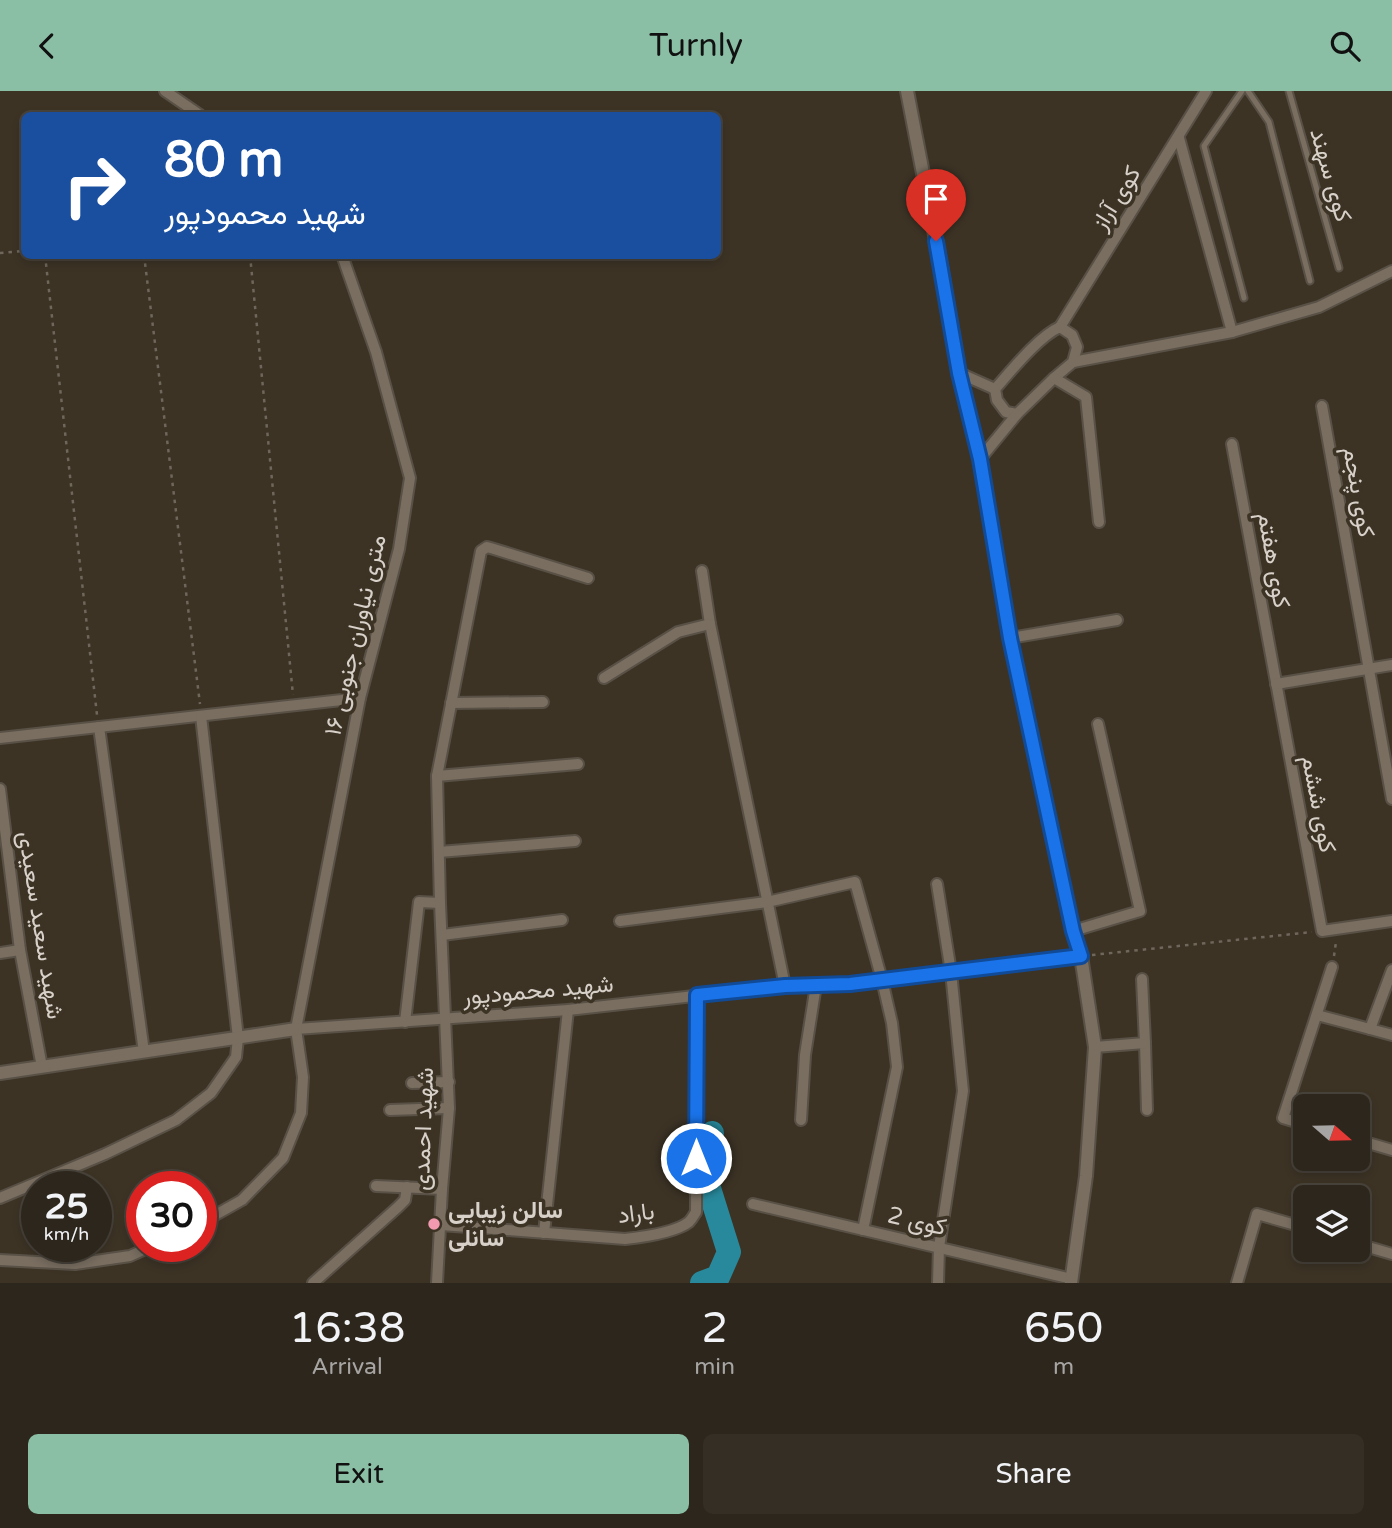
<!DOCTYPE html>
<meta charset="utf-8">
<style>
body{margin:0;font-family:"Varela Round",Vazirmatn,sans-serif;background:#352e25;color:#f1f3f6;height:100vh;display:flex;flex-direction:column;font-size:26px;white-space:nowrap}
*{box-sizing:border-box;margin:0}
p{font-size:23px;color:#a7a5a3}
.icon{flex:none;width:38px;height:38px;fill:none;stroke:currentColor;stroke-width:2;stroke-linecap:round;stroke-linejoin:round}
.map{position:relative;height:1192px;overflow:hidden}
.details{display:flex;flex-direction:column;background:#2d261c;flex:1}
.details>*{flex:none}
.top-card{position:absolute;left:21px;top:21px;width:700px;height:147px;border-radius:10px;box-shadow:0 4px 10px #0003,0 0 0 2px #48433b;background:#1a4fa0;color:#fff;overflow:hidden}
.needle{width:46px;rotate:110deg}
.controls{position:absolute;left:1293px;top:1003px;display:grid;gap:14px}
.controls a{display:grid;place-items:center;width:77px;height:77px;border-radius:10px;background:#2d261c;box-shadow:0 4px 10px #0003,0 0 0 2px #48433b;font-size:35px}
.speed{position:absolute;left:21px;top:1080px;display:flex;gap:14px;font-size:35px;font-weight:700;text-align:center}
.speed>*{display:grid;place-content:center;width:91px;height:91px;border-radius:50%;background:#2d261c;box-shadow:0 4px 10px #0003,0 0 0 2px #48433b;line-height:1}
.speed small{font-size:18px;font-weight:400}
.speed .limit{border:10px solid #d22;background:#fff;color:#111}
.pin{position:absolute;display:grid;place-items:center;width:60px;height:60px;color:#fff;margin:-72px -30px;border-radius:50% 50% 50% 0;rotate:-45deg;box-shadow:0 0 7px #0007}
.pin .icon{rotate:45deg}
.me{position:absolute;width:77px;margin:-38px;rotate:0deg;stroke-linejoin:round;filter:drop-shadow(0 0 5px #0008)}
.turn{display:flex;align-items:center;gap:24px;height:147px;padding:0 28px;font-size:32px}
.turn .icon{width:91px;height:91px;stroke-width:2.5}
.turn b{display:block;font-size:49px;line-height:60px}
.eta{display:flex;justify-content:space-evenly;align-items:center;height:119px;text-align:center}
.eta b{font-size:42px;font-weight:600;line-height:49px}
.primary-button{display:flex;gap:14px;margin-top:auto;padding:14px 28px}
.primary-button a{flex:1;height:80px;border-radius:10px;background:#8abfa5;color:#111;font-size:28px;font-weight:600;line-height:80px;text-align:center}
.primary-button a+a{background:#352e25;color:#f1f3f6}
header{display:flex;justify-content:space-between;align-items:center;height:91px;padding:0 28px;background:#8abfa5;color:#111;font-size:32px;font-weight:600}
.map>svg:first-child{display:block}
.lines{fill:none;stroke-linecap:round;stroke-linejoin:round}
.river{stroke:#28899c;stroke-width:24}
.service-casing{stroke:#595146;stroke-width:9}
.minor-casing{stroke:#595146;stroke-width:14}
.tertiary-casing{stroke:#595146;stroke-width:16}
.path{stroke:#6f675b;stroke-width:2.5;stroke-dasharray:3.5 5;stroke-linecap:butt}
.service{stroke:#796e60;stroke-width:5}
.minor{stroke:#796e60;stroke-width:10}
.tertiary{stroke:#796e60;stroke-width:12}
.route-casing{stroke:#114b97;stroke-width:18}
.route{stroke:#1a73e8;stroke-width:12}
.poi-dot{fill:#f29aaf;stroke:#3c3325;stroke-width:2.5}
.labels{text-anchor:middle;stroke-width:7;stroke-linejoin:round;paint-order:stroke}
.street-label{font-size:24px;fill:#d7d1c9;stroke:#3c3325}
.poi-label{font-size:24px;font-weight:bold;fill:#d7d1c9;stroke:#3c3325;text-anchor:start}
</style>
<header><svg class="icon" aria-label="back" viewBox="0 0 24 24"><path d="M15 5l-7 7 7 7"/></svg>Turnly<svg class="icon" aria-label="search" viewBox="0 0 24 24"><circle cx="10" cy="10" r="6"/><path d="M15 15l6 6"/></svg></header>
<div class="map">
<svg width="1392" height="1192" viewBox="0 0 1392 1192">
<rect width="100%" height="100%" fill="#3c3325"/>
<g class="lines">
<path class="river" d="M702 1192 718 1186 729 1161 708 1094 712 1042"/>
<defs>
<g id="service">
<path d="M1242 0 1204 55 1244 207"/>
<path d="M1248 0 1269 31 1310 190"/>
<path d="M1289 0 1339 177"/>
</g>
<g id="minor">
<path d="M165 0 200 24"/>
<path d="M1179 47 1232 241"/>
<path d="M1060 236 1206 0"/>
<path d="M1060 236 1072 244 1077 256 1073 271 1054 287 1017 323 1006 321 997 309 995 298C1011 280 1039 245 1060 236Z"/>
<path d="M1073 271 1232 241 1319 216 1392 180"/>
<path d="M959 282 995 298"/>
<path d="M1054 287 1086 306 1099 431"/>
<path d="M1322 315 1392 708"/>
<path d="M1232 353 1322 840 1392 830"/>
<path d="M980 368 1017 323"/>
<path d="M702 480 710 533 785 895"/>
<path d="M1010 547 1117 529"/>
<path d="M604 587 678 541 710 533"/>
<path d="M1276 593 1392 574"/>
<path d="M451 612 543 611"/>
<path d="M99 636 144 961"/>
<path d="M0 647 360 607"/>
<path d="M437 685 578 673"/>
<path d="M0 698 20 859 42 976"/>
<path d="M439 761 575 750"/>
<path d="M937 793 951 881 963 1000 939 1156 938 1192"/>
<path d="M620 830 767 811 855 791 882 889 892 932 897 976 863 1139"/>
<path d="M1073 840 1140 820 1098 633"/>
<path d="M442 844 562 829"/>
<path d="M0 862 20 859"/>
<path d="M1392 879 1370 938 1392 944"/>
<path d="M1317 924 1370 938"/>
<path d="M405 931 419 811 440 812"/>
<path d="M296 938 568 919 785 895 850 893 1081 865"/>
<path d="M1145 952 1147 1019"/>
<path d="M1095 956 1145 952 1142 888"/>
<path d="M412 992 449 991"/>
<path d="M390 1019 449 1017"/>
<path d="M801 1029 805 964 816 894"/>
<path d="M1306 1034 1283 1027 1332 876"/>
<path d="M1358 1049 1392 1059"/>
<path d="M376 1095 442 1098"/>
<path d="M0 1107 105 1063 176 1029 211 1002 236 966 238 947 201 625"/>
<path d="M753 1113 1072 1188"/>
<path d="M201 1132 242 1109 283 1067 301 1022 303 986 296 938 360 607 399 458 410 387 376 261 342 164"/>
<path d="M441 1134 625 1148C643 1146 675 1142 689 1131 692 1128 694 1124 696 1121L697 904"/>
<path d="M544 1142 568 919"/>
<path d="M1358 1153 1392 1163"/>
<path d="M0 1169 75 1173 130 1165 152 1155"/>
<path d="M313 1192 398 1116 405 1109 407 1096"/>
<path d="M437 1192 442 1098 449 1017 440 812 437 685 481 460 487 456 494 458 588 487"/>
<path d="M1237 1192 1257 1123 1306 1137"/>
</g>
<g id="tertiary">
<path d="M907 0 941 175 959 282 980 368 1010 547 1073 840 1081 865 1095 956 1086 1085 1071 1192"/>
<path d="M0 982 296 938"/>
</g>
</defs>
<use href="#service" class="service-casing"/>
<use href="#minor" class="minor-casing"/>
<use href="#tertiary" class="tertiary-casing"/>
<g class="path">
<path d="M0 162 24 160"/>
<path d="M45 164 97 624"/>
<path d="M144 164 200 613"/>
<path d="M250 164 293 604"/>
<path d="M1092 864 1312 841"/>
<path d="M1334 865 1336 851"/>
</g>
<use href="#service" class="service"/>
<use href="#minor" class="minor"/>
<use href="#tertiary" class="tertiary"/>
</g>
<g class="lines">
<defs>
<path id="route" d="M696 1067 697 904 785 895 850 893 1081 865 1073 840 1010 547 980 368 959 282 936 150"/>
</defs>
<use href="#route" class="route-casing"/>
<use href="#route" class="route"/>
</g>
<circle class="poi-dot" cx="434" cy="1133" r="7"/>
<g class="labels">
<g class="street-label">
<text transform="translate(1331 84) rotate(74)" y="8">کوی سهند</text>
<text transform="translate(1116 107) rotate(-58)" y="8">کوی آراز</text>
<text transform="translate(1359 401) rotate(80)" y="8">کوی پنجم</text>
<text transform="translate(1274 469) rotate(80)" y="8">کوی هفتم</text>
<text transform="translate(355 544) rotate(-77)" y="8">۱۶ متری نیاوران جنوبی</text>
<text transform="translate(1319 713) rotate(79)" y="8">کوی ششم</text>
<text transform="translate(41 834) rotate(81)" y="8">شهید سعید سعیدی</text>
<text transform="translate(538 899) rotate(-5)" y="8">شهید محمودپور</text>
<text transform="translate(423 1038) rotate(-88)" y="8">شهید احمدی</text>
<text transform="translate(636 1122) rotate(-7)" y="8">باراد</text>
<text transform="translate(917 1130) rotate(13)" y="8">کوی 2</text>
</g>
<g class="poi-label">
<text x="448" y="1127">سالن زیبایی<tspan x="448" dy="28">سانلی</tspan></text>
</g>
</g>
</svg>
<div class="controls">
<a><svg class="needle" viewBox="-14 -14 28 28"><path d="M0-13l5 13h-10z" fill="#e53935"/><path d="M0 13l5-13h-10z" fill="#a7a5a3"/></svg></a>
<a><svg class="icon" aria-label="layers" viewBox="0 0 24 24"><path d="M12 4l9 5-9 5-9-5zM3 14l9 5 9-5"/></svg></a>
</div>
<div class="speed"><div>25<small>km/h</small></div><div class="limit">30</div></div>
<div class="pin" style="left:936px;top:150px;background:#d93025"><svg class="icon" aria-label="arrive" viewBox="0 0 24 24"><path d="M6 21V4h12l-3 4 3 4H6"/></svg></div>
<svg class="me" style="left:696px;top:1067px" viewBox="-20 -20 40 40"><circle r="17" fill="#1a73e8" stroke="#fff" stroke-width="3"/><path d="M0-11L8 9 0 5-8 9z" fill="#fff"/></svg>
<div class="top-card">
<div class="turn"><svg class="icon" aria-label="right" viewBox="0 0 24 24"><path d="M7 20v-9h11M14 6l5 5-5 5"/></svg><div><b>80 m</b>شهید محمودپور</div></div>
</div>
</div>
<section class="details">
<div class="eta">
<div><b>16:38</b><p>Arrival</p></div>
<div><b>2</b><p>min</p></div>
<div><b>650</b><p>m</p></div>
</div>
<div class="primary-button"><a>Exit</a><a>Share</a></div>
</section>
